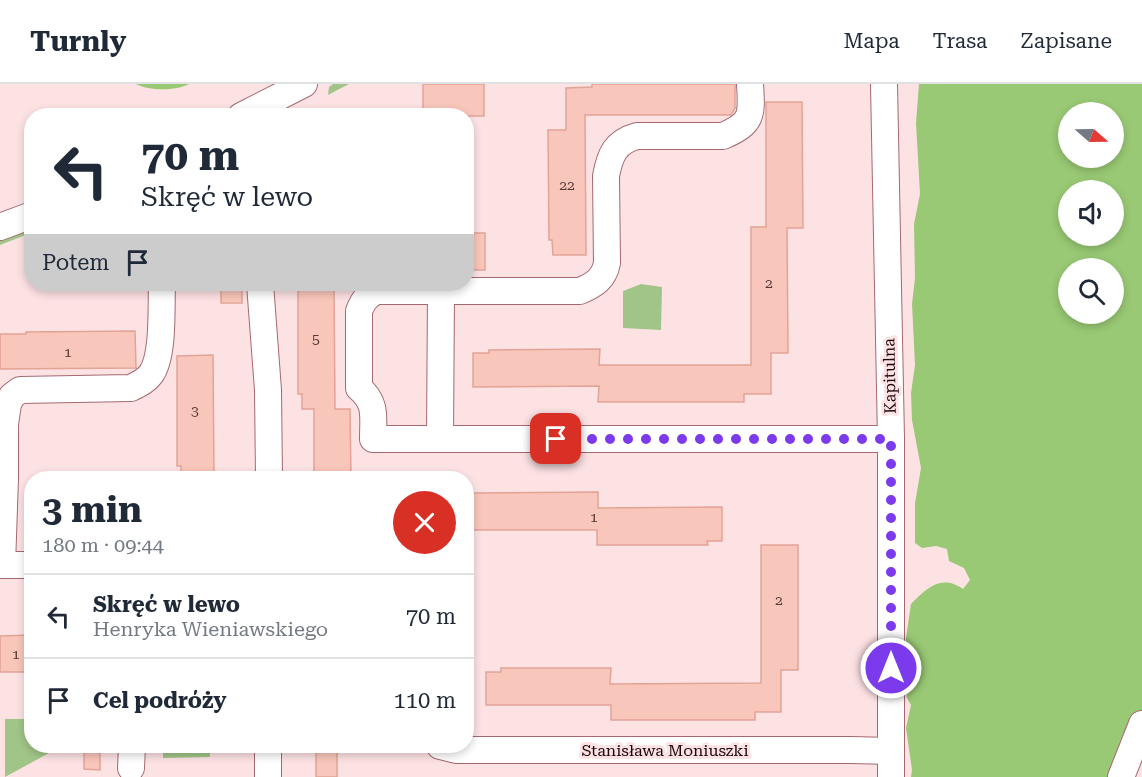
<!DOCTYPE html>
<html lang="pl">
<meta charset="utf-8">
<style>
body{margin:0;font-family:"Roboto Serif",serif;background:#f2f2f3;color:#1f2937;height:100vh;display:flex;flex-direction:column;font-size:22px;white-space:nowrap}
*{box-sizing:border-box;margin:0}
p{font-size:20px;color:#747a83}
.icon{flex:none;width:33px;height:33px;fill:none;stroke:currentColor;stroke-width:2;stroke-linecap:round;stroke-linejoin:round}
.map{position:relative;flex:1;overflow:hidden}
.side{position:absolute;left:24px;top:387px;width:450px;height:282px;display:flex;flex-direction:column;background:#fff;border-radius:24px;box-shadow:0 3px 9px #0003}
.side>*{flex:none}
.hud{position:absolute;left:24px;top:24px;width:450px;height:183px;border-radius:24px;box-shadow:0 3px 9px #0003;background:#fff;color:#1f2937;overflow:hidden}
.needle{width:39px;rotate:110deg}
.buttons{position:absolute;left:1058px;top:18px;display:grid;gap:12px}
.buttons a{display:grid;place-items:center;width:66px;height:66px;border-radius:50%;background:#fff;box-shadow:0 3px 9px #0003;font-size:30px}
.pin{position:absolute;display:grid;place-items:center;width:51px;height:51px;color:#fff;margin:-26px;border-radius:12px;box-shadow:0 3px 9px #0006}
.me{position:absolute;width:66px;margin:-33px;rotate:0deg;stroke-linejoin:round;filter:drop-shadow(0 0 4px #0008)}
.turn{display:flex;align-items:center;gap:21px;height:126px;padding:0 18px;font-size:27px}
.turn .icon{width:78px;height:78px;stroke-width:2.5}
.turn b{display:block;font-size:42px;line-height:51px}
.then{display:flex;align-items:center;height:57px;padding:0 18px;background:#0003;gap:12px;font-size:22px}
.round{display:grid;place-items:center;flex:none;width:63px;height:63px;border-radius:32px;background:#f2f2f3}
.overview{display:flex;align-items:center;justify-content:space-between;height:102px;padding:0 18px}
h1{font-size:36px;font-weight:700;line-height:45px}
ul{padding:0;list-style:none}
li{display:flex;align-items:center;gap:18px;height:84px;padding:0 18px;border-top:2px solid #e0e1e3}
li div{flex:1}
li b{display:block;font-size:22px}
li em{font-style:normal}
header{display:flex;align-items:center;gap:36px;box-sizing:border-box;height:84px;padding:0 30px;background:#fff;border-bottom:2px solid #e0e1e3}
header strong{font-size:28px}
nav{display:flex;gap:33px;margin-inline-start:auto;font-size:21px}
.map>svg:first-child{display:block}
.green{fill:#a1c588}
.forest{fill:#99c974;fill-rule:evenodd}
.building{fill:#f9c6bb;stroke:#e1a496;stroke-width:1.5}
.lines{fill:none;stroke-linecap:round;stroke-linejoin:round}
.minor-casing{stroke:#a46970;stroke-width:28}
.minor{stroke:#fff;stroke-width:26}
.route{stroke:#7c3aed;stroke-width:10;stroke-dasharray:0 18}
.labels{text-anchor:middle;stroke-width:6;stroke-linejoin:round;paint-order:stroke}
.number-label{font-size:14px;fill:#543837}
.street-label{font-size:16px;fill:#1d080b;stroke:#fde2e4}
</style>
<header>
<strong>Turnly</strong>
<nav><a>Mapa</a><a>Trasa</a><a>Zapisane</a></nav>
</header>
<div class="map">
<svg width="1142" height="693" viewBox="0 0 1142 693">
<rect width="100%" height="100%" fill="#fde2e4"/>
<g class="green">
<path d="M333 0H349L328 11 329 3Z"/>
<path d="M31 144V149L0 161V155Z"/>
<path d="M641 200 662 203 661 246 623 244V207Z"/>
<path d="M5 635H31L32 662H49V669L5 693Z"/>
<path d="M163 662H210V673L163 674Z"/>
</g>
<g class="forest">
<path d="M136 0H189C176 7 149 7 136 0Z"/>
<path d="M919 0H1142V627C1136 640 1127 642 1122 653 1117 662 1118 671 1115 680 1114 684 1111 689 1109 693H911L912 686 906 644 911 621 907 614 906 603V554L911 520C927 504 941 490 963 505L970 496 964 484 949 477 947 465 936 462 922 464 915 459V419L921 384 912 336 911 309 915 281 912 220 915 194 914 140 920 110 916 39ZM1068 28H1113V74H1068ZM1068 106H1113V152H1068ZM1068 184H1113V230H1068Z"/>
</g>
<g class="building">
<rect x="423" y="0" width="61" height="32"/>
<path d="M592 0H735V24L731 31H585L586 171H553L552 156H549L548 46H566V4L592 3Z"/>
<path d="M766 18H802L803 144H787L788 269H771V310H744V318H598L599 302 473 303V269H489V266L600 265 599 281H751V143H766Z"/>
<rect x="466" y="149" width="19" height="37"/>
<rect x="221" y="200" width="21" height="19"/>
<path d="M298 200H334L335 325H350L351 394H314V325H302V310H298Z"/>
<path d="M135 247 136 284 0 285V250H26V248Z"/>
<path d="M213 271 214 394H181V382H177V272Z"/>
<path d="M598 408V424L722 423V457H707L708 461H597V446H473V444H466V409Z"/>
<path d="M761 461H798V586H781V628H755V636H611V621H486V588H501V584H611L610 600 761 599Z"/>
<path d="M32 551V588H0V552Z"/>
<rect x="316" y="664" width="21" height="29"/>
<path d="M100 666V686L84 685V667Z"/>
</g>
<g class="lines">
<defs>
<g id="minor">
<path d="M750 0C752 31 753 39 723 52H637C615 58 610 71 606 92L607 179C604 195 594 201 580 207H377C367 211 363 217 359 227V304C377 319 373 333 373 355H891"/>
<path d="M884 0 891 355V693"/>
<path d="M241 32 304 0"/>
<path d="M0 143 32 131"/>
<path d="M260 200 268 306 269 394"/>
<path d="M440 355 441 207"/>
<path d="M0 481H32"/>
<path d="M2 481 5 395V340L8 320 12 312 20 306 131 304C139 300 146 297 151 290 164 272 161 223 162 200"/>
<path d="M268 662V693"/>
<path d="M440 662 456 666H851L891 667"/>
<path d="M131 684 132 662"/>
<path d="M1121 693 1142 640"/>
</g>
</defs>
<use href="#minor" class="minor-casing"/>
<use href="#minor" class="minor"/>
</g>
<g class="lines">
<path class="route" d="M556 355H891V584"/>
</g>
<g class="labels">
<g class="number-label">
<text x="567" y="106">22</text>
<text x="769" y="204">2</text>
<text x="316" y="260">5</text>
<text x="68" y="273">1</text>
<text x="195" y="332">3</text>
<text x="594" y="438">1</text>
<text x="779" y="521">2</text>
<text x="16" y="575">1</text>
</g>
<g class="street-label">
<text transform="translate(889 292) rotate(-91)" y="6">Kapitulna</text>
<text x="665" y="672">Stanisława Moniuszki</text>
</g>
</g>
</svg>
<div class="buttons">
<a><svg class="needle" viewBox="-14 -14 28 28"><path d="M0-13l5 13h-10z" fill="#e53935"/><path d="M0 13l5-13h-10z" fill="#747a83"/></svg></a>
<a><svg class="icon" aria-label="sound" viewBox="0 0 24 24"><path d="M4 9h4l5-4v14l-5-4H4zM17 9q2 3 0 6"/></svg></a>
<a><svg class="icon" aria-label="search" viewBox="0 0 24 24"><circle cx="10" cy="10" r="6"/><path d="M15 15l6 6"/></svg></a>
</div>
<div class="pin" style="left:556px;top:355px;background:#d93025"><svg class="icon" aria-label="arrive" viewBox="0 0 24 24"><path d="M6 21V4h12l-3 4 3 4H6"/></svg></div>
<svg class="me" style="left:891px;top:584px" viewBox="-20 -20 40 40"><circle r="17" fill="#7c3aed" stroke="#fff" stroke-width="3"/><path d="M0-11L8 9 0 5-8 9z" fill="#fff"/></svg>
<div class="hud">
<div class="turn"><svg class="icon" aria-label="left" viewBox="0 0 24 24"><path d="M17 20v-9H6M10 6l-5 5 5 5"/></svg><div><b>70 m</b>Skręć w lewo</div></div>
<div class="then">Potem<svg class="icon" aria-label="arrive" viewBox="0 0 24 24"><path d="M6 21V4h12l-3 4 3 4H6"/></svg></div>
</div>
<section class="side">
<div class="overview"><div><h1>3 min</h1><p>180 m · 09:44</p></div><a class="round" style="background:#d93025;color:#fff"><svg class="icon" aria-label="close" viewBox="0 0 24 24"><path d="M6 6l12 12M18 6L6 18"/></svg></a></div>
<ul>
<li><svg class="icon" aria-label="left" viewBox="0 0 24 24"><path d="M17 20v-9H6M10 6l-5 5 5 5"/></svg><div><b>Skręć w lewo</b><p>Henryka Wieniawskiego</p></div><em>70 m</em></li>
<li><svg class="icon" aria-label="arrive" viewBox="0 0 24 24"><path d="M6 21V4h12l-3 4 3 4H6"/></svg><div><b>Cel podróży</b></div><em>110 m</em></li>
</ul>
</section>
</div>
